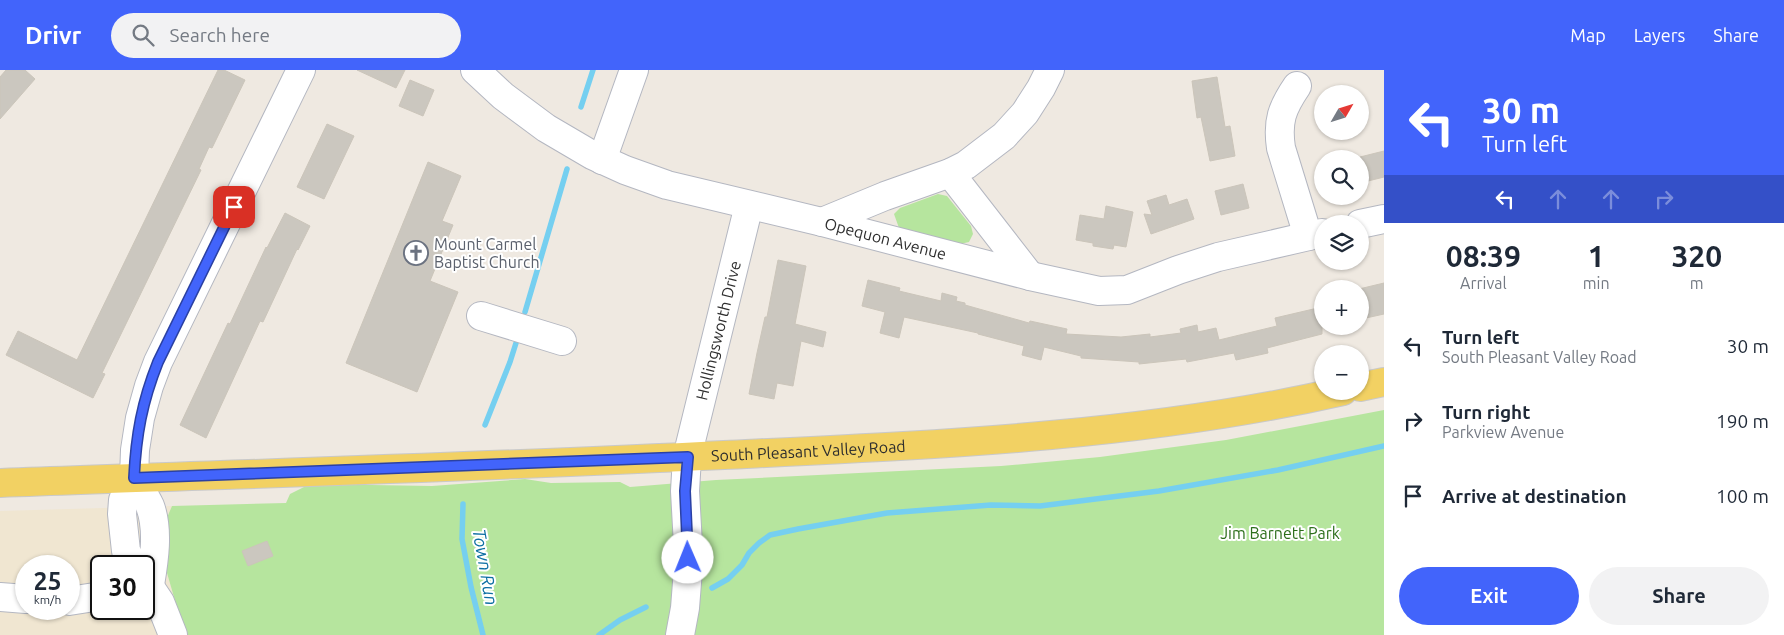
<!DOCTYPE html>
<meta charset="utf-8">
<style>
body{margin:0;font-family:Ubuntu,sans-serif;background:#f2f2f3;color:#1f2937;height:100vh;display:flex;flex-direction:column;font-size:19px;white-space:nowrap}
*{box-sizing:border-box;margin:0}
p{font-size:16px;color:#747a83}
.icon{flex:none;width:28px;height:28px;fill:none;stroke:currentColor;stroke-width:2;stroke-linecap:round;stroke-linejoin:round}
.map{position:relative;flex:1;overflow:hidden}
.drawer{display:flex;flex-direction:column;background:#fff;width:400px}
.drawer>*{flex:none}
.hud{background:#4264fb;color:#fff;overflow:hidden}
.needle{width:32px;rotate:51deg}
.controls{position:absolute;left:1314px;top:15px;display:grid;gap:10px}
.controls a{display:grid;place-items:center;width:55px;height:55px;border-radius:50%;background:#fff;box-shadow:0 1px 4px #0004;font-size:25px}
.speed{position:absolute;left:15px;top:485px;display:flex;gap:10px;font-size:25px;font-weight:700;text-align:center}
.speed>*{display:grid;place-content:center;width:65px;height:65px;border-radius:50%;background:#fff;box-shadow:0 1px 4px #0004;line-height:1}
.speed small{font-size:12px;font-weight:400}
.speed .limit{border:2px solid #111;border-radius:8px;background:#fff;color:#111}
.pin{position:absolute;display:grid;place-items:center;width:42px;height:42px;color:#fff;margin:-21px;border-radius:10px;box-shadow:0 2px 8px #0006}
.me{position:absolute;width:55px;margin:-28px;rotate:359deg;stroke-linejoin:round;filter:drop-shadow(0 0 4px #0008)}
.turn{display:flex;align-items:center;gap:18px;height:105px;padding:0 15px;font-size:22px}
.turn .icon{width:65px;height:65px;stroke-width:2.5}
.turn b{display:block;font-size:35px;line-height:42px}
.lanes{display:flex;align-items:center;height:48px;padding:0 15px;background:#0003;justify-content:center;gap:25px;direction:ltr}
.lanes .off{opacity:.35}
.eta{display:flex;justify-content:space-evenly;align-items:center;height:85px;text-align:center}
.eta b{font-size:30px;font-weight:700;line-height:35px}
.cta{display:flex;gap:10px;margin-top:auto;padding:10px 15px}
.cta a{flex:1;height:58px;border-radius:30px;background:#4264fb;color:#fff;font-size:20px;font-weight:700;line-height:58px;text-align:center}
.cta a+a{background:#f2f2f3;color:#1f2937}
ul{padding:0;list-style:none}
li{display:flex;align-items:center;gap:15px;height:75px;padding:0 15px}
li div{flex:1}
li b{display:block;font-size:19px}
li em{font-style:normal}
header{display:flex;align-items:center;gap:30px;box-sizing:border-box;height:70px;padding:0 25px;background:#4264fb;color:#fff}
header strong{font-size:24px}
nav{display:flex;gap:28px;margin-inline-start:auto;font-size:18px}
.search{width:350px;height:45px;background:#f2f2f3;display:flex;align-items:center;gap:12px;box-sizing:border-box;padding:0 18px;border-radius:28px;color:#747a83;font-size:19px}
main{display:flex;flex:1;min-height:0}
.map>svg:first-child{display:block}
.education{fill:#f0e6d1;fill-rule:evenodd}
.green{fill:#b6e59e}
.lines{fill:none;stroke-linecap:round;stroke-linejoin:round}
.stream{stroke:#75cff0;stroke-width:5.5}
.building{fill:#cbc7bf;stroke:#cbc5ba}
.minor-casing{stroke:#b4b7c1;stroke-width:30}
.major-casing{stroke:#c9c9c9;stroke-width:30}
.minor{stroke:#fff;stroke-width:28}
.major{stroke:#f2d163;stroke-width:28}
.route-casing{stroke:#2b41a3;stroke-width:12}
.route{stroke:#4264fb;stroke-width:9}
.labels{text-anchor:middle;stroke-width:4;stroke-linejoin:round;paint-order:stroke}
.street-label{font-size:16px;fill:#2e2e2e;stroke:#fff}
.worship-label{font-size:16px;fill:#5b616d;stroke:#fff;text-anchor:start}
.park-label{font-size:16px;fill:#2c6e1b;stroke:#fff}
.water-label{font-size:18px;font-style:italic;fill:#0d6fa3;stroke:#fff}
</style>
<header>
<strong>Drivr</strong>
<div class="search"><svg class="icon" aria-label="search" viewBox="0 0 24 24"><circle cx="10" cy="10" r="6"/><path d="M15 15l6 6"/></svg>Search here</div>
<nav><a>Map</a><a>Layers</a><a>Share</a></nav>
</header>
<main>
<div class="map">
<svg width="1384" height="565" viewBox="0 0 1384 565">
<rect width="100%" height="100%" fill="#efe9e1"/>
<path class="education" d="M172 436 166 450 167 503 185 565H0V441ZM26 496H69V539H26ZM101 496H144V539H101Z"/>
<g class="green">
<path d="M938 124 947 126 971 156 973 164 969 172 960 174 899 158 894 144 900 138Z"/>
<path d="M1384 340V565H185L167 503 166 450 172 436 286 433 290 424 310 414 432 416 525 409 551 413 620 412 630 417 716 410 1001 396 1100 387 1226 370Z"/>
</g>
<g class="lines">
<g class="stream">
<path d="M581 37 593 0"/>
<path d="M525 242 567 99"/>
<path d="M485 355 510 292 516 273"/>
<path d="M463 434 462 469 471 517 483 565"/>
<path d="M712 518 728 509 742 495 749 483 759 473 770 465 798 459 887 443 991 435 1040 436 1159 421 1278 400 1384 376"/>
<path d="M599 565 620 550 646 537"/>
</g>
</g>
<g class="building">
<path d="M6 0H25L35 9 0 49V7Z"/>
<path d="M218 0H224L245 10 213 76 212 78 209 77 199 99 201 100 102 303 105 304 93 328 6 285 18 261 77 290Z"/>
<path d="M357 0H405L396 18Z"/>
<path d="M1217 7 1225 57 1230 56 1235 86 1210 91 1201 47 1197 48 1192 11Z"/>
<path d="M410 10 434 20 423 46 399 36Z"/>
<path d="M327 54 354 66 324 129 297 117Z"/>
<path d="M1384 81V107L1360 113V87Z"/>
<path d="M428 92 461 106 442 151 453 155 430 211 458 222 417 322 346 293Z"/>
<path d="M1243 114 1249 138 1221 145 1215 121Z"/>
<path d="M1166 125 1169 135 1187 129 1194 149 1151 164 1144 144 1152 145 1147 131Z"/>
<path d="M1106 136 1133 142 1126 177 1114 175 1113 179 1093 176V173L1076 170 1080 145 1104 149Z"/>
<path d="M285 143 310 156 298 180 297 179 263 252 260 251 206 368 180 355 228 253 230 254 266 177 267 178Z"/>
<path d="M778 190 806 196 795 254 826 262 823 277 801 271 793 316 777 313 774 329 749 324 757 283 765 247H767Z"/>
<path d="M868 210 900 218 899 221 941 231 942 223 957 227 956 231 965 233V235L1029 253 1030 251 1067 259 1066 264 1121 267 1150 264V267L1181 263 1180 259 1197 255 1198 262 1216 258 1219 270 1277 256 1275 248 1322 237V264L1267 278 1268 283 1236 290 1234 283 1187 292 1186 289 1139 294V292L1081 288V286L1044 277 1041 290 1022 285 1024 276 978 264V263L904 247 899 268 880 263 885 242 862 236Z"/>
<path d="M1384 213V244L1366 248 1359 219Z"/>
<path d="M267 471 273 486 248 496 242 481Z"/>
</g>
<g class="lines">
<defs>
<g id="minor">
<path id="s1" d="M475 0 503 26 546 58 592 85 625 100 667 115 822 152 1030 206 1099 221 1127 220 1178 200 1218 187 1322 163"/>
<path d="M1297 16C1282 38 1277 51 1281 78L1308 166"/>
<path d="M602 90 634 0"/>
<path d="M950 103 1030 206"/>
<path d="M822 152 885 126 950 103 966 95 1004 66 1025 43 1041 18 1050 0"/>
<path d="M1360 154 1384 149"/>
<path d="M481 246 562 271"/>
<path d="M134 408C139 417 146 427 150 436 159 460 154 491 150 515"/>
<path d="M134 496 126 481 122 444 123 430 134 408 135 380 140 348 149 316 158 292 301 0"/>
<path d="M144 508 160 532 173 565"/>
<path d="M0 527 26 529"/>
<path d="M69 531 101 526"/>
<path id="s2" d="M680 565 685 538 688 500V475L685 421 687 387 749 135"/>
</g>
<g id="major">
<path d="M1360 317 1384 312"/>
<path id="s3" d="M0 413C241 404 483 397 724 385 931 375 1140 367 1343 321"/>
</g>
</defs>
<use href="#minor" class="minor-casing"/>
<use href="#major" class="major-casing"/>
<use href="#minor" class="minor"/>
<use href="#major" class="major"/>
</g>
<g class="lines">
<defs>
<path id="route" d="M234 137 158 292C142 332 136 365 134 408L688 387 685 421 688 488"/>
</defs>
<use href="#route" class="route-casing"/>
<use href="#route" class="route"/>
</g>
<defs>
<symbol id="church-ring" viewBox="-11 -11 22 22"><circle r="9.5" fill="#fff" stroke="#6b7280" stroke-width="1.5"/><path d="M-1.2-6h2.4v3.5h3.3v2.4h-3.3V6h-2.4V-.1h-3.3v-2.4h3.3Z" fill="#6b7280"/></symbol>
</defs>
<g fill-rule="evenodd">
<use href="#church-ring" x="402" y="169" width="28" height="28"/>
</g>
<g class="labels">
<g class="street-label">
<text dy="6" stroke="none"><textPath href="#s1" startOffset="451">Opequon Avenue</textPath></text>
<text dy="6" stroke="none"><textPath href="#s2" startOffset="309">Hollingsworth Drive</textPath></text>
<text dy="6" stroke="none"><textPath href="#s3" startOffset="809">South Pleasant Valley Road</textPath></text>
</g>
<g class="worship-label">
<text x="434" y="180">Mount Carmel<tspan x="434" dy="18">Baptist Church</tspan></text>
</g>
<g class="park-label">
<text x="1280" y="469">Jim Barnett Park</text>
</g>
<g class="water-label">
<text transform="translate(485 497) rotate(80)" y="6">Town Run</text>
</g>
</g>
</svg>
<div class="controls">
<a><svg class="needle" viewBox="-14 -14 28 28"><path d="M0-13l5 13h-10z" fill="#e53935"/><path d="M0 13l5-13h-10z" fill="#747a83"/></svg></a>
<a><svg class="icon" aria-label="search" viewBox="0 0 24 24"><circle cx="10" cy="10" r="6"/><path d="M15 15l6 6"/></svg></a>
<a><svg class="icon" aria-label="layers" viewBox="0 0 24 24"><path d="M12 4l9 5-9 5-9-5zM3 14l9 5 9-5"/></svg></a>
<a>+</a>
<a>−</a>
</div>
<div class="speed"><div>25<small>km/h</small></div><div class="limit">30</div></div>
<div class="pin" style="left:234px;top:137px;background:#d93025"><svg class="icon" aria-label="arrive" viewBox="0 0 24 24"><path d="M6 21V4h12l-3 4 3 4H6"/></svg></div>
<svg class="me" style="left:688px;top:488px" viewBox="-20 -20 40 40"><circle r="19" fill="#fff"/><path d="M0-13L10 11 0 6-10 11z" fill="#4264fb"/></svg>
</div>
<section class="drawer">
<div class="hud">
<div class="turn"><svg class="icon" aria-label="left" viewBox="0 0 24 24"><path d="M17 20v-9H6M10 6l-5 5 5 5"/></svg><div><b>30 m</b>Turn left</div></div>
<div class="lanes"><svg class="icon" aria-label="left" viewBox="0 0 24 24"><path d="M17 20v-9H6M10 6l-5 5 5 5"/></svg><svg class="icon off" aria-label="ahead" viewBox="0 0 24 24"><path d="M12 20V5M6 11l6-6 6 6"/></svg><svg class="icon off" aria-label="ahead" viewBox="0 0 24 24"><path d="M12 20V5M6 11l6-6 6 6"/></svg><svg class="icon off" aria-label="right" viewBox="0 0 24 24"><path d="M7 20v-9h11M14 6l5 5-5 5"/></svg></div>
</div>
<div class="eta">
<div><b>08:39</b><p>Arrival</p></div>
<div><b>1</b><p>min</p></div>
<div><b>320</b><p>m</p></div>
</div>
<ul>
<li><svg class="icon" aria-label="left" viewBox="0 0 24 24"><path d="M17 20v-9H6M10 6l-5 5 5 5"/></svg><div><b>Turn left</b><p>South Pleasant Valley Road</p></div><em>30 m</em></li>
<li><svg class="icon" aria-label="right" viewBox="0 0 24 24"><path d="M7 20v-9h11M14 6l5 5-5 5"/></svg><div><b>Turn right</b><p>Parkview Avenue</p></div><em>190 m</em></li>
<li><svg class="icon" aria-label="arrive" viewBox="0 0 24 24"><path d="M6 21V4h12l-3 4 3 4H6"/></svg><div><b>Arrive at destination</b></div><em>100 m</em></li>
</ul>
<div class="cta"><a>Exit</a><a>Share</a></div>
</section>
</main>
